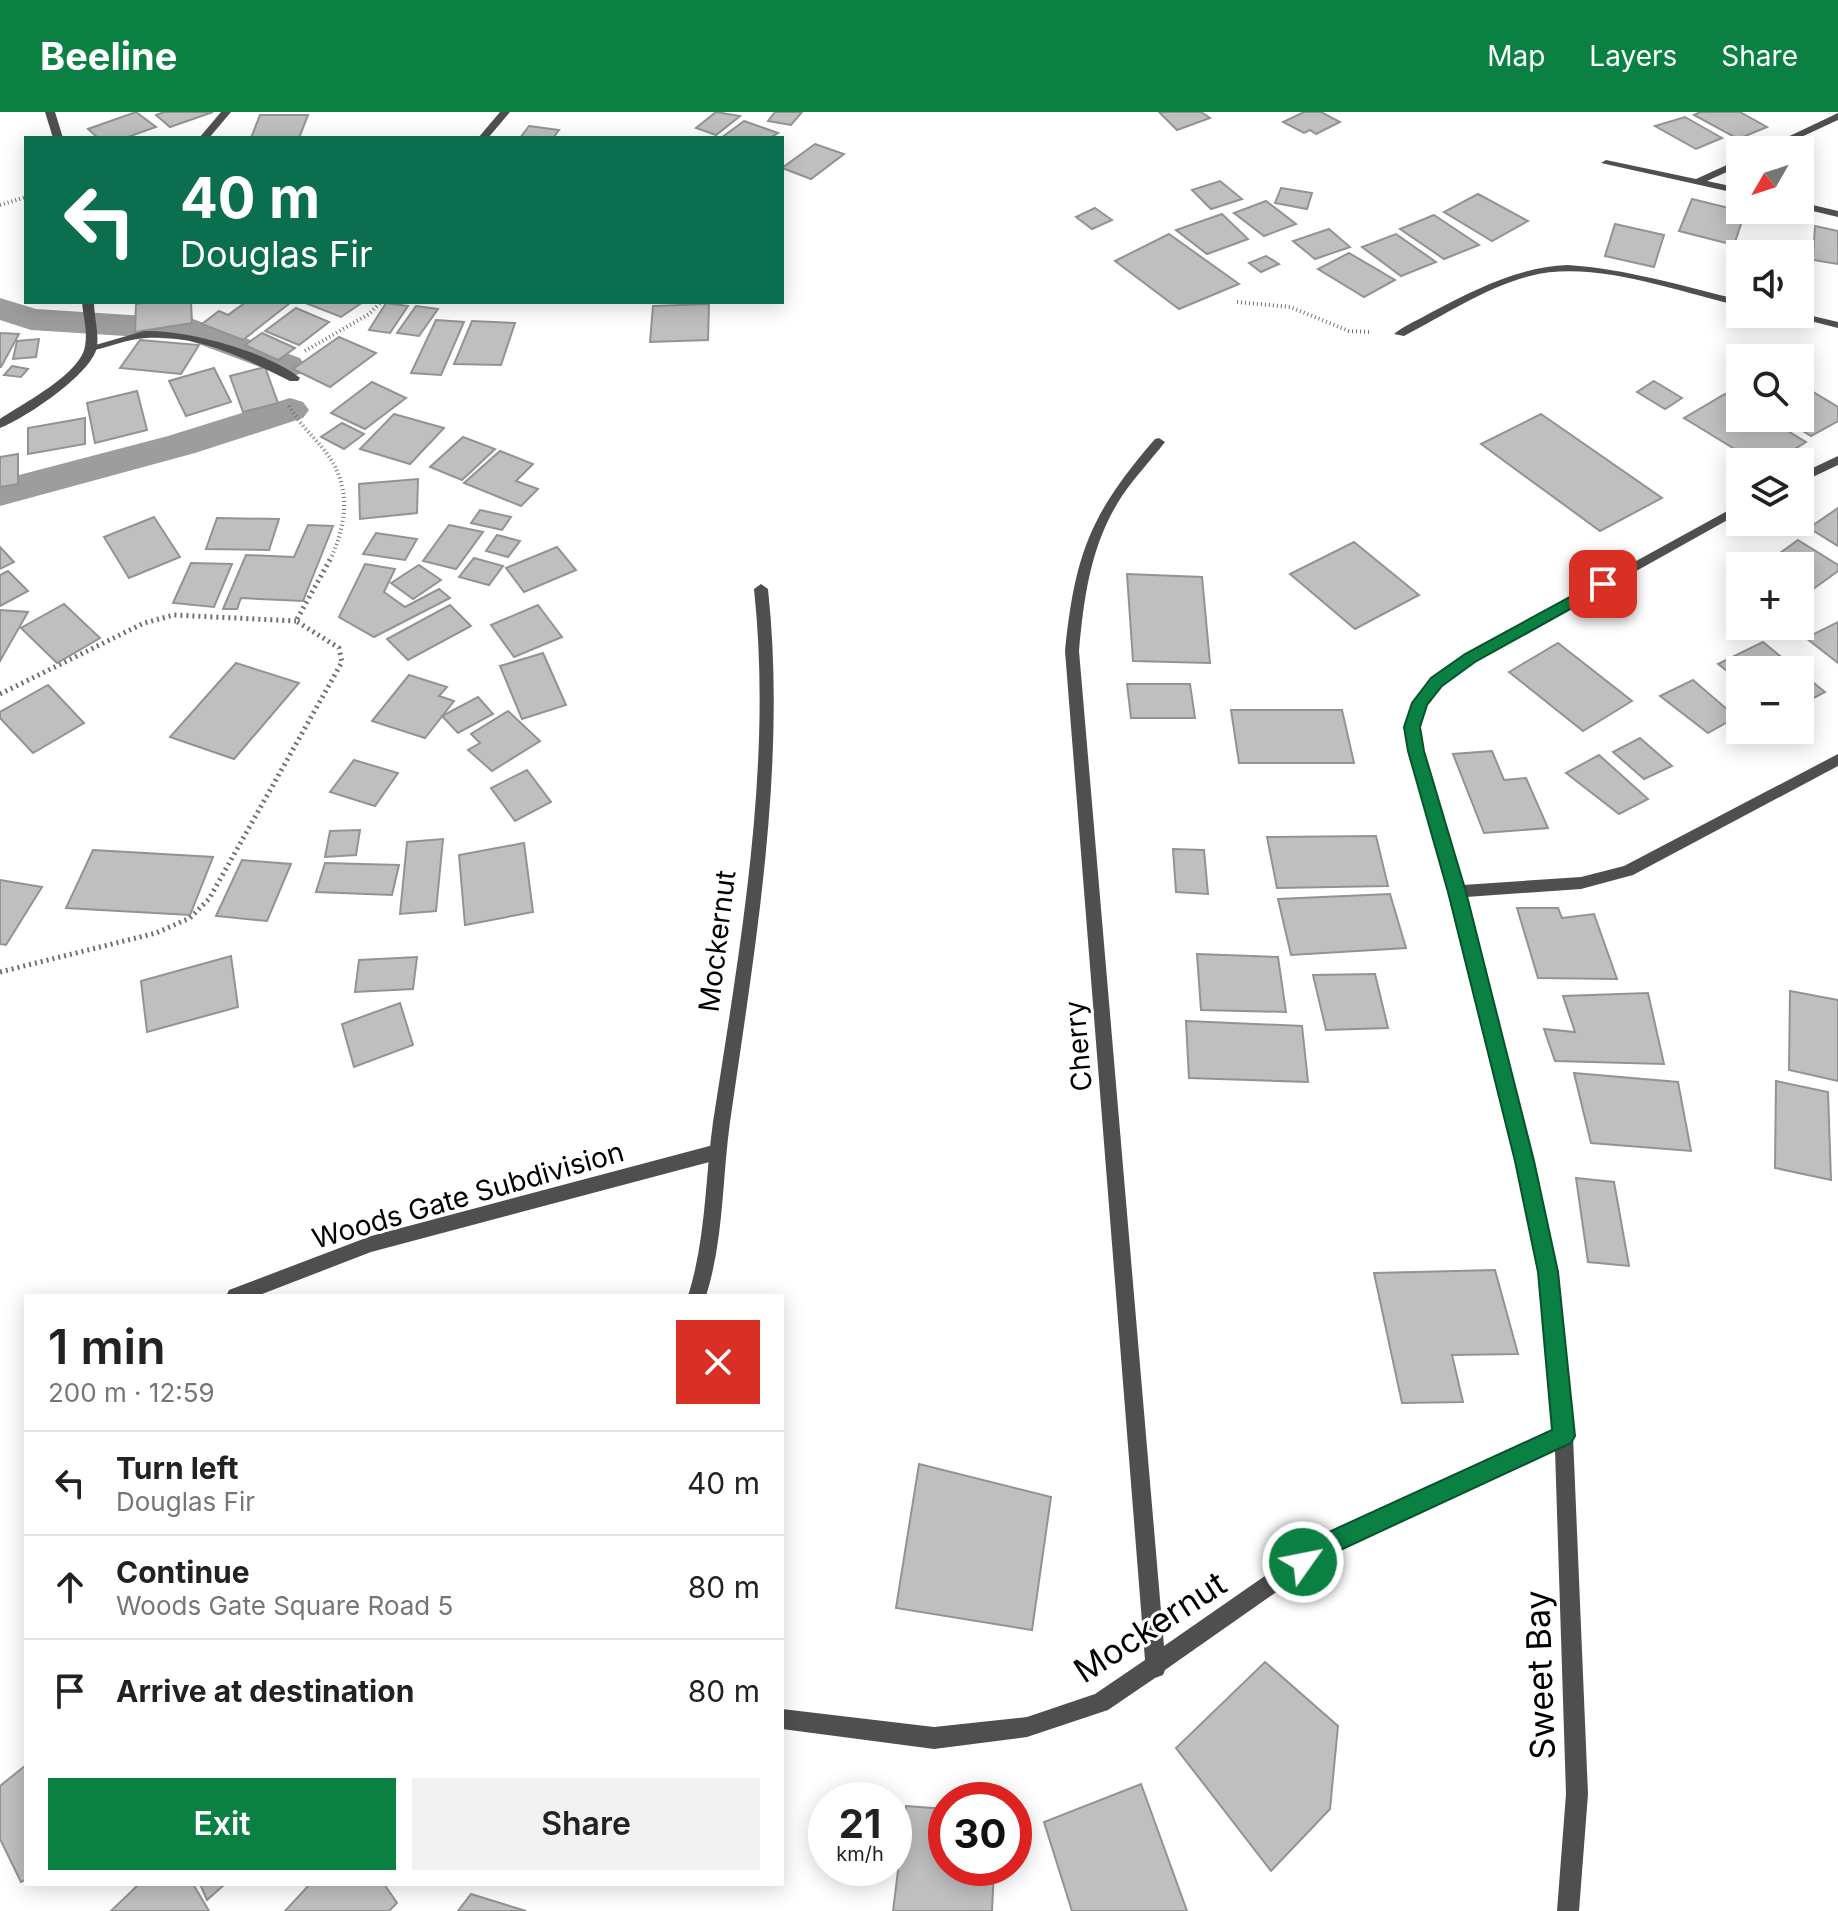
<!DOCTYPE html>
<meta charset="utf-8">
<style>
body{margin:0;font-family:Inter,sans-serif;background:#f2f2f2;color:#222;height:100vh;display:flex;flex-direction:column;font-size:30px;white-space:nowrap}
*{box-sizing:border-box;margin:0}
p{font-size:26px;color:#767676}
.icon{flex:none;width:44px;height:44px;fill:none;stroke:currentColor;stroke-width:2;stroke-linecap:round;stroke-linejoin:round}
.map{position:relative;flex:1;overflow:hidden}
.side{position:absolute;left:24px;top:1182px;width:760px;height:592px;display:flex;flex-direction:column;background:#fff;border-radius:0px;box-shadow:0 4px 20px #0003}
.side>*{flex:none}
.hud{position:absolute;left:24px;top:24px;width:760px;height:168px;border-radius:0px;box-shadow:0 4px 20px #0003;background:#0b6e4f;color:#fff;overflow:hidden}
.needle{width:52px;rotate:231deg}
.fabs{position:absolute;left:1726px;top:24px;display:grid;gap:16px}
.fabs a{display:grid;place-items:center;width:88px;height:88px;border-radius:0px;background:#fff;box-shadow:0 4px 20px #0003;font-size:40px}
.speed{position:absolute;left:808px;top:1670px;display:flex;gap:16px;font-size:40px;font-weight:700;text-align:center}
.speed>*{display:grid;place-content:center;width:104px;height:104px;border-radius:50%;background:#fff;box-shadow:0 4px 20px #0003;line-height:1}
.speed small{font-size:20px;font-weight:400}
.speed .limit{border:12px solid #d22;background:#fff;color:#111}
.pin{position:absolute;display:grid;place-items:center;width:68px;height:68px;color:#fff;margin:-34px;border-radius:16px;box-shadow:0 4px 12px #0006}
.me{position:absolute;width:88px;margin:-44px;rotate:57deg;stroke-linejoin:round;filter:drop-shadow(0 0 6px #0008)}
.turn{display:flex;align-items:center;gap:28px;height:168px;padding:0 24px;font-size:36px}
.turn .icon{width:104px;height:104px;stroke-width:2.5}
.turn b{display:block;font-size:56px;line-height:68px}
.round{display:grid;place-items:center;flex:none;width:84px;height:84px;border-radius:0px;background:#f2f2f2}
.headline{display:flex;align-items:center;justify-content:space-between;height:136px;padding:0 24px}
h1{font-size:48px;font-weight:600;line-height:60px}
.cta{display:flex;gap:16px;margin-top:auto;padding:16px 24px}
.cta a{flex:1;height:92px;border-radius:0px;background:#0b8043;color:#fff;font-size:32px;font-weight:600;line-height:92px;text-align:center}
.cta a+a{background:#f2f2f2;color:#222}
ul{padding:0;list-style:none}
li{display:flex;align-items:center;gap:24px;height:104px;padding:0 24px;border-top:2px solid #e0e0e0}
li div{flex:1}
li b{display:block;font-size:30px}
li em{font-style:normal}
header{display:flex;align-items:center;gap:48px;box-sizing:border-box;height:112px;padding:0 40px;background:#0b8043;color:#fff}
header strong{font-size:38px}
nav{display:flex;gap:44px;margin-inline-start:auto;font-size:28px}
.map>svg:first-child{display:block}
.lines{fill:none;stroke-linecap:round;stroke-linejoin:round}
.canal{fill:#9d9d9d;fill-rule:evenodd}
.building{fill:#bfbfbf;stroke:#939393;stroke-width:2}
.path-far1{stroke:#717171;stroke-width:4;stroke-dasharray:1 3;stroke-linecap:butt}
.path{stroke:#717171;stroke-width:5;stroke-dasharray:2 4;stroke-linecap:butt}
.service{fill:#4f4f4f;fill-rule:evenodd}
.minor{fill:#4f4f4f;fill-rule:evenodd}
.tertiary{fill:#4f4f4f;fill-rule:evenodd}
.route{fill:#0b8043;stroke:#07532c;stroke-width:2}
.labels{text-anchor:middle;stroke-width:6;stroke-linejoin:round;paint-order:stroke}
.street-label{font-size:28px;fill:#000;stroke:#fff}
.near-street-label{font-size:34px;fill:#000;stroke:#fff}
</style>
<header>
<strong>Beeline</strong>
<nav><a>Map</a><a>Layers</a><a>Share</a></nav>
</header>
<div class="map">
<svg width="1838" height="1799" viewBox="0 0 1838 1799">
<rect width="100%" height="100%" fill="#fff"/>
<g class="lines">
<g class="canal">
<path d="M0 186 36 197 193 207 300 246 305 254 300 262 287 265 188 228 31 218 0 208Z"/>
<path d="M290 286 303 290 309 298 303 306 195 341 0 394V368L168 324Z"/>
</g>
</g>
<g class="building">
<path d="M136 0 156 15 125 26H98L88 17Z"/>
<path d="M164 0H213L170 15 156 3Z"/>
<path d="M716 0 740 4 716 23 696 16Z"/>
<path d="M775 0H802L791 13 768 9Z"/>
<path d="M1159 0H1201L1210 6 1177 18Z"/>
<path d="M1304 0H1321L1340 10 1316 22 1310 18 1304 21 1283 10Z"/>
<path d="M1700 0H1740L1767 15 1738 27 1694 3Z"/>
<path d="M260 3H308L299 26H251Z"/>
<path d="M1685 5 1722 26 1696 37 1655 14Z"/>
<path d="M744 9 778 21 770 26H721Z"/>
<path d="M529 14 559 18 553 26H520Z"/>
<path d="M815 32 844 42 811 67 782 56Z"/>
<path d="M1220 69 1242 87 1211 97 1192 78Z"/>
<path d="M1281 76 1312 81 1307 97 1275 91Z"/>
<path d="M1478 82 1528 109 1492 129 1444 100Z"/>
<path d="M1692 87 1745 100 1734 133 1679 119Z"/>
<path d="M1266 89 1296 112 1264 124 1234 101Z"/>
<path d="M1095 96 1112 108 1092 117 1076 105Z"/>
<path d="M1222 102 1248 127 1207 142 1176 118Z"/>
<path d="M1434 103 1479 133 1444 147 1400 117Z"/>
<path d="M1615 112 1664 123 1654 155 1605 144Z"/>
<path d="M1815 114 1838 119V152L1813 148Z"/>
<path d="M1329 117 1350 135 1315 147 1293 129Z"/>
<path d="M1169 122 1239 172 1179 197 1115 149Z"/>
<path d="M1396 122 1436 150 1401 164 1362 135Z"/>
<path d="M1349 141 1395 168 1364 185 1318 157Z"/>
<path d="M1266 144 1279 152 1261 160 1249 151Z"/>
<path d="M148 190H191L192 211 135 220 136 192Z"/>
<path d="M246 190 290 191 243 228 202 212 219 199 228 203Z"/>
<path d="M303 190H363L341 205Z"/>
<path d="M386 191 408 194 390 221 369 218Z"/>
<path d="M709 192 708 228 650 230 653 194Z"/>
<path d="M416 194 438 197 419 224 397 221Z"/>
<path d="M296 196 329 210 299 233 265 219Z"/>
<path d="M436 208 464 210 441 263 411 261Z"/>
<path d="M472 209 515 211 501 253 454 252Z"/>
<path d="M0 221 19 222 1 255H0Z"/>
<path d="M262 221 295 236 278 248 245 233Z"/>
<path d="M339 225 376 241 330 275 293 257Z"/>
<path d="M39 227 36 245 13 247 17 229Z"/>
<path d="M140 228 199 233 181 262 120 256Z"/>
<path d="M12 254 28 257 21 265 4 263Z"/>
<path d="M265 255 278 291 243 300 230 264Z"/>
<path d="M214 256 231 290 186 304 169 269Z"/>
<path d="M1654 269 1682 286 1665 297 1637 280Z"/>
<path d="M372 270 406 286 365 317 331 301Z"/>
<path d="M1800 272 1838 295V309L1811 324 1782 306H1800Z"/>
<path d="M137 279 147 318 95 331 87 291Z"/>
<path d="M1725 282 1740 291V306H1766L1806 330 1774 350H1756L1684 306Z"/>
<path d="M394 302 444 316 410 352 360 337Z"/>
<path d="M1541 302 1662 386 1600 419 1481 332Z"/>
<path d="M85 306V332L28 342V316Z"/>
<path d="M342 311 364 322 344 337 321 325Z"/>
<path d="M463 325 495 337 462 368 430 355Z"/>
<path d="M500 339 533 352 516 369 538 377 521 394 464 371Z"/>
<path d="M18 342V372L0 375V345Z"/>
<path d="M418 367 417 401 360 407 359 372Z"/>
<path d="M1838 396V434L1809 416Z"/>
<path d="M480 398 511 405 502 418 471 411Z"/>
<path d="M154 405 180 445 129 466 104 425Z"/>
<path d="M217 406 279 407 269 438 206 437Z"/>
<path d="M308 413 333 414 303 489 241 486 237 497H223L246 443 294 445Z"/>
<path d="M449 413 483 420 456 457 423 449Z"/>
<path d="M376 421 417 427 405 448 363 442Z"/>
<path d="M497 423 520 429 508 445 486 439Z"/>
<path d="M1798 428 1838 453V459L1809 480 1800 474V454L1765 452Z"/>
<path d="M1354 430 1419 483 1355 517 1290 462Z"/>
<path d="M0 435 14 450 0 457Z"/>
<path d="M557 435 576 458 524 480 506 456Z"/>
<path d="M474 446 503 454 489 473 459 465Z"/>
<path d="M191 451 232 452 214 495 173 491Z"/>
<path d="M365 452 395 457 384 480 405 495 439 477 450 486 374 525 339 505Z"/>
<path d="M419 453 441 468 413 487 391 471Z"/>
<path d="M8 459 28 479 0 494V463Z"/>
<path d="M1127 462 1202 465 1210 551 1133 549Z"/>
<path d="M64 492 100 526 57 551 21 516Z"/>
<path d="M450 493 471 514 408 548 387 527Z"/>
<path d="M538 493 562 525 514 545 491 513Z"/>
<path d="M0 498 28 500 0 549Z"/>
<path d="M1838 510V551L1806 526Z"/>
<path d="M1763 530 1797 558H1740V569L1718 552Z"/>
<path d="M1558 531 1632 589 1583 619 1509 560Z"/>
<path d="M543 541 566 593 522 607 500 554Z"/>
<path d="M236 551 299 571 234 647 170 625Z"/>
<path d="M1800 560 1825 580 1800 593Z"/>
<path d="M409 563 447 575 439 584 454 589 425 626 372 609Z"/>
<path d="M1693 568 1736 605 1708 621 1660 584Z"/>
<path d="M1127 572H1190L1195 606H1131Z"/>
<path d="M48 573 84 611 33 641 0 606V600Z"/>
<path d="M478 585 493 602 458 621 442 604Z"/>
<path d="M1231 598H1342L1354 651H1239Z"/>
<path d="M508 599 540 629 492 659 468 638 480 631 471 622Z"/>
<path d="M1640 626 1672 654 1644 667 1613 640Z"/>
<path d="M1492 639 1504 668 1526 666 1548 716 1484 721 1453 642Z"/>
<path d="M1599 643 1648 687 1619 702 1566 661Z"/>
<path d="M354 648 398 661 375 694 330 680Z"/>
<path d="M527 658 551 690 515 709 491 676Z"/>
<path d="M360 718 356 743 325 745 330 719Z"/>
<path d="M1376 724 1388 774 1277 776 1267 725Z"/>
<path d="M443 727 436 799 400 802 407 730Z"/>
<path d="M524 731 533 800 465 813 459 743Z"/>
<path d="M1173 737 1204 738 1208 782 1176 780Z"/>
<path d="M93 738 213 745 190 803 66 796Z"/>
<path d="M242 748 291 752 267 809 216 804Z"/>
<path d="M325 751 399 753 392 783 316 780Z"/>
<path d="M0 768 42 775 6 833 0 832Z"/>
<path d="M1390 782 1406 836 1291 843 1278 787Z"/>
<path d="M1517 796H1558L1562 806 1594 802 1617 867 1538 866Z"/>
<path d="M1197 842 1278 845 1286 900 1201 898Z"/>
<path d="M231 844 238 895 147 920 141 869Z"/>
<path d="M417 845 413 877 355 880 359 848Z"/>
<path d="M1375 862 1388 916 1326 918 1313 863Z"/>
<path d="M1790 879 1838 888V969L1789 958Z"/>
<path d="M1648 881 1664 952 1555 949 1544 917 1575 920 1563 884Z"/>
<path d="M400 891 413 933 354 955 342 912Z"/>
<path d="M1186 909 1302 914 1308 970 1189 966Z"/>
<path d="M1574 961 1678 970 1691 1039 1591 1031Z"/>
<path d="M1776 969 1828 980 1831 1068 1775 1056Z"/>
<path d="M1576 1066 1614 1070 1629 1154 1588 1150Z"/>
<path d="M1495 1158 1518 1242 1452 1243 1463 1290 1402 1291 1374 1161Z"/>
<path d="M919 1352 1051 1385 1032 1518 896 1496Z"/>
<path d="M1265 1550 1338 1614 1330 1697 1271 1759 1176 1636Z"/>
<path d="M26 1653V1767L21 1770 0 1727V1674Z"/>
<path d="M1141 1672 1187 1799H1072L1044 1710Z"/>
<path d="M906 1694 946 1697V1756H994L992 1799H893Z"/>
<path d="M139 1772H193L209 1799H111Z"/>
<path d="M200 1772H225L207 1788Z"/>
<path d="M310 1772H384L397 1791 389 1799H285Z"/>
<path d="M471 1782 526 1799H458Z"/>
</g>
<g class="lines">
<g class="path-far1">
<path d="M0 93 26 85"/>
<path d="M1237 190 1290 195 1349 219 1371 220"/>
<path d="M305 239 369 202 381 190"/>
<path d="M289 294C297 309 310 321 321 334 351 369 349 406 331 446"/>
</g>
<g class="path">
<path d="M0 582 144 511 174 503 296 509"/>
<path d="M0 860 156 821 190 806 209 787 342 550 339 536 296 509 332 444"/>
</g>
<path class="service" d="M717 1032 723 1035 725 1040 723 1045 717 1048 371 1140 257 1184H226L229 1178 371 1124Z"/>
<g class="minor">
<path d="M221 0H231L209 26H199Z"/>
<path d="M500 0H510L488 26H478Z"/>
<path d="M1838 1V8L1773 38H1760Z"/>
<path d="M1740 47V54L1707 69 1740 76V82L1601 51 1606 48 1696 67Z"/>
<path d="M1800 90 1838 99V105L1800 96Z"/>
<path d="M1568 153C1627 157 1683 174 1740 188V194C1678 180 1593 147 1530 164 1485 176 1445 203 1404 224L1394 222C1405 213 1420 207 1432 200 1476 177 1518 155 1568 153Z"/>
<path d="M1800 201 1838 210V216L1783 202Z"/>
<path d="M144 219C185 217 269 240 300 266L298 269H290C246 247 197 222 146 226 127 227 109 235 91 239L85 236Z"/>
<path d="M1159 326 1165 330C1151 348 1135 365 1122 384 1091 431 1084 484 1079 539L1164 1534 1321 1425 1554 1319 1539 1160 1511 1021 1449 780 1409 639C1408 631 1404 621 1405 614 1410 580 1440 561 1465 543L1740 392V401L1475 549 1442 574 1426 593 1419 615 1423 639 1463 773 1581 765 1624 754 1838 642V654L1633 763 1581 777 1466 785 1527 1021 1557 1160 1573 1324 1588 1682 1579 1799H1557L1566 1682 1555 1338 1335 1439 1165 1558 1163 1563 1155 1566 1108 1598 1027 1625 934 1637 782 1617V1597L934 1615 1027 1605 1095 1582 1145 1548 1065 539C1075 442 1090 402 1155 327Z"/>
<path d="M1838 344V353L1800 371V362Z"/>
<path d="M761 472 768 477C787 654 755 835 730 1010 722 1068 724 1127 706 1184H688C706 1127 705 1068 713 1010 740 835 773 654 754 477Z"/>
</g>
<g class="tertiary">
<path d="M45 0H55L63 26H53Z"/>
<path d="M82 190H94C94 204 99 221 97 235 92 262 24 307 0 316V307C22 292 81 262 85 234 88 220 83 204 82 190Z"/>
</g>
</g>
<path class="route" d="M1603 467 1610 472 1608 476 1475 550 1442 574 1427 593 1420 615 1424 639 1466 780 1534 1049 1558 1160 1575 1324 1571 1331 1336 1440 1303 1461 1295 1458 1292 1450 1295 1442 1320 1424 1552 1318 1538 1160 1515 1049 1448 780 1408 639 1404 615 1412 591 1431 566 1465 542Z"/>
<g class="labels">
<g class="street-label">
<text transform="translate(717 829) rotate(-83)" y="10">Mockernut</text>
<text transform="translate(1078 934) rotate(-95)" y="10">Cherry</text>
<text transform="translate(468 1083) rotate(-16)" y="10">Woods Gate Subdivision</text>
</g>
<g class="near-street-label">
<text transform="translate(1150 1515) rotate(-33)" y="12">Mockernut</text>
<text transform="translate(1540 1563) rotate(-92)" y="12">Sweet Bay</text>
</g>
</g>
</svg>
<div class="fabs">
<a><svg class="needle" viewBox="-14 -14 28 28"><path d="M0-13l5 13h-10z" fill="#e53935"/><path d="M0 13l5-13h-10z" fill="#767676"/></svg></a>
<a><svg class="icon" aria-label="sound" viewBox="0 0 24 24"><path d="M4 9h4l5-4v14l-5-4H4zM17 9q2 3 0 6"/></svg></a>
<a><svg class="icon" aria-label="search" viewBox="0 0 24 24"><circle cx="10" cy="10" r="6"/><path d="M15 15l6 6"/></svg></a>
<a><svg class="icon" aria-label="layers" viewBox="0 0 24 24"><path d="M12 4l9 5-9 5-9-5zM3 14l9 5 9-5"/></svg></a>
<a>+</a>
<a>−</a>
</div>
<div class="speed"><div>21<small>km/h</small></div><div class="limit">30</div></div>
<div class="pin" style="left:1603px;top:472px;background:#d93025"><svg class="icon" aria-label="arrive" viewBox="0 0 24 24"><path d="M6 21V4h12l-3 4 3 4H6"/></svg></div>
<svg class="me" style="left:1303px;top:1450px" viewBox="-20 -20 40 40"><circle r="17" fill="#0b8043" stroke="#fff" stroke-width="3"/><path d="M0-11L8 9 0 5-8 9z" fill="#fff"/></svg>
<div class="hud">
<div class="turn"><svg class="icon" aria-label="left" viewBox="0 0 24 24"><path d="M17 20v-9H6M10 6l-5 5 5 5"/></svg><div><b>40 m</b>Douglas Fir</div></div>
</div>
<section class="side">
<div class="headline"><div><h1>1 min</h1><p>200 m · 12:59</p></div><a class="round" style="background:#d93025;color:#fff"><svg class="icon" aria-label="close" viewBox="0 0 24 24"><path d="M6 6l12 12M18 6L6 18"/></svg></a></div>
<ul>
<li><svg class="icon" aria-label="left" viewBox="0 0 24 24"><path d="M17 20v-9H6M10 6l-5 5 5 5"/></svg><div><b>Turn left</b><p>Douglas Fir</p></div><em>40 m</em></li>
<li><svg class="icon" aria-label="ahead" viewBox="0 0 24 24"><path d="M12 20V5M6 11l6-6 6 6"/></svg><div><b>Continue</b><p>Woods Gate Square Road 5</p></div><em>80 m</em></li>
<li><svg class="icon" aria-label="arrive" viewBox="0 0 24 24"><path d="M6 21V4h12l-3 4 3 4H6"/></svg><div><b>Arrive at destination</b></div><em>80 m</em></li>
</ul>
<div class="cta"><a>Exit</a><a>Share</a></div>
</section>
</div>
